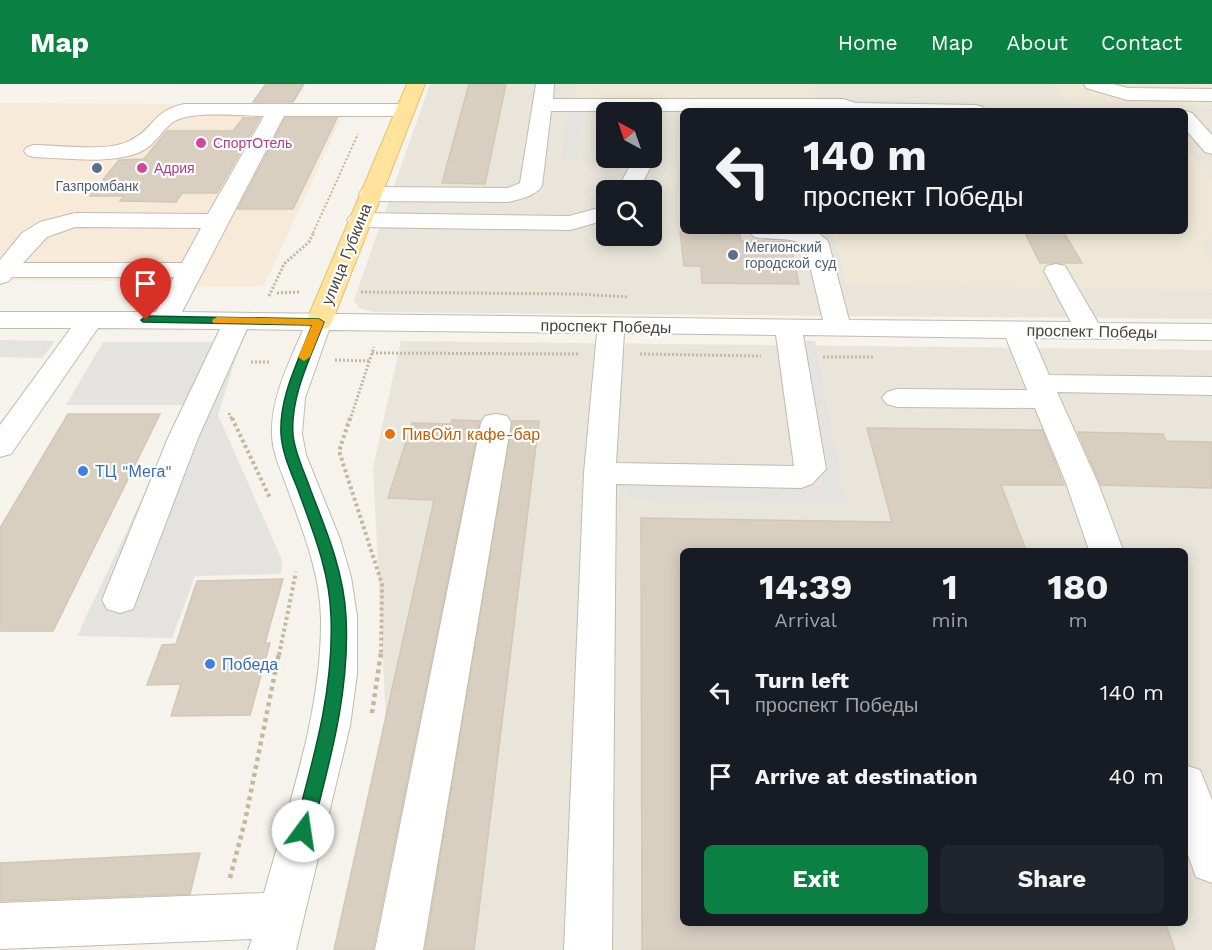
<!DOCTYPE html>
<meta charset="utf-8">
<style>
body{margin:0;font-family:"Work Sans",sans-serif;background:#20242c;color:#f1f3f6;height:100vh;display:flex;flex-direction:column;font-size:22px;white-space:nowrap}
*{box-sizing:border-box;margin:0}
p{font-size:20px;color:#9ea1a6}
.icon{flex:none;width:33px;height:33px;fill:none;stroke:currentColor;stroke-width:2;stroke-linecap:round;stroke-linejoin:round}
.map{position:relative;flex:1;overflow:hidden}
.side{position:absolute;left:680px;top:464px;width:508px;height:378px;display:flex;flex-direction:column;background:#171b24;border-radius:9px;box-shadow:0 3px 15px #0003}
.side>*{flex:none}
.banner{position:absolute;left:680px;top:24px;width:508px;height:126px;border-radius:9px;box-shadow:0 3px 15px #0003;background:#171b24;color:#f1f3f6;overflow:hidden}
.needle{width:39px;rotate:320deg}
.fabs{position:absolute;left:596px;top:18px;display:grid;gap:12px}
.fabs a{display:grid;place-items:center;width:66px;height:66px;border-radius:9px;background:#171b24;box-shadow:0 3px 15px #0003;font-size:30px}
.pin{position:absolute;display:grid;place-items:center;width:51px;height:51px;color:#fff;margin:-62px -26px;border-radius:50% 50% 50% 0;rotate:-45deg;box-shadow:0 0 6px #0007}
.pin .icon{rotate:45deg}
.me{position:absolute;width:66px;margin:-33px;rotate:14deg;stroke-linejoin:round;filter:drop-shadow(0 0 4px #0008)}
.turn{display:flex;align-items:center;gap:21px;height:126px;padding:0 24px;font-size:27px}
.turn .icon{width:78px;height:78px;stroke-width:2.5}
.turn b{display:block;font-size:42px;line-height:51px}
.eta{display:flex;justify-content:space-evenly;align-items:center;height:102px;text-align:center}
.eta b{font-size:36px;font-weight:700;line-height:42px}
.cta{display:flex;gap:12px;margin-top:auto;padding:12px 24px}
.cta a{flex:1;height:69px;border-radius:9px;background:#0b8043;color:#fff;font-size:24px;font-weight:700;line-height:69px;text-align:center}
.cta a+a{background:#20242c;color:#f1f3f6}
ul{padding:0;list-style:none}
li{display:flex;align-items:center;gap:18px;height:84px;padding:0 24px}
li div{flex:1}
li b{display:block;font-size:22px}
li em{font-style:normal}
header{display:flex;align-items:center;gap:36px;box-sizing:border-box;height:84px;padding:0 30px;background:#0b8043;color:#fff}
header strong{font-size:28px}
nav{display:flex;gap:33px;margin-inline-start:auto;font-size:21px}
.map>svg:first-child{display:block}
.residential{fill:#eae5da;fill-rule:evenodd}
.commercial{fill:#f7ead8}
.education{fill:#efe8d6}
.parking{fill:#e5e3e0}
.building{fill:#d8cfc1;stroke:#d3c7b4;stroke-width:1.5}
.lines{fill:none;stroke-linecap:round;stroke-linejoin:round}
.minor-casing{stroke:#c2bbae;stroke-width:2}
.major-casing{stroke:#e6c16a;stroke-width:2}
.path-far3{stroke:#c4b79f;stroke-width:2;stroke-dasharray:2 2;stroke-linecap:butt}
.path-far2{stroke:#c4b79f;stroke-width:3;stroke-dasharray:2 2;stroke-linecap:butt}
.path-far1{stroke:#c4b79f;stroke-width:4;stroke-dasharray:3 3;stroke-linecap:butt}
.path{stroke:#c4b79f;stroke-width:4.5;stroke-dasharray:4 4;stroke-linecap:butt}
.minor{fill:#fff;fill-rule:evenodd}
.major{fill:#ffe39c;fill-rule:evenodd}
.route{fill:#0b8043;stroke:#07532c;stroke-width:1.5}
.slow{fill:#f59e0b}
.hotel-dot{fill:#d1479c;stroke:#fff;stroke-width:2}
.service-dot{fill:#5c6f8a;stroke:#fff;stroke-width:2}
.food-dot{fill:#e8710a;stroke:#fff;stroke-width:2}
.shop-dot{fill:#3f7fe0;stroke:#fff;stroke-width:2}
.labels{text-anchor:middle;stroke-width:4.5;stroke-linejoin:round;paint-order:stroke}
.far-hotel-label{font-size:14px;fill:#b23c85;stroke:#fff;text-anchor:start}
.far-service-label{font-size:14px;fill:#4e5e75;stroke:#fff}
.street-label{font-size:16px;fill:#4b4439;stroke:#fff}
.food-label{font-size:16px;fill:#c56008;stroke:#fff;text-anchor:start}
.shop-label{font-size:16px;fill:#366cbe;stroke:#fff;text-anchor:start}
</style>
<header>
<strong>Map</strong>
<nav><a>Home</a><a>Map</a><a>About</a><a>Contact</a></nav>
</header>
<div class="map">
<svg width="1212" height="866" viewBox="0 0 1212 866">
<rect width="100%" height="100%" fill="#f6f3ec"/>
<g class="residential">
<path d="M430 0H1212V235L373 228 359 224 354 216ZM682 27H1185V147H682ZM606 28H651V74H606ZM606 106H651V152H606Z"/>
<path d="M401 257 1212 266V866H398L373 384ZM682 466H1185V838H682Z"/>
</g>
<path class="commercial" d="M0 19 347 21 264 202 160 203 162 197 0 196Z"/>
<g class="education">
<path d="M576 0H812L817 15H575Z"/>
<path d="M1053 0H1212V21L1068 20Z"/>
<path d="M1185 64 1212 95V154L1200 160 1212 176V205L847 202 832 147H1185Z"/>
</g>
<g class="parking">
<path d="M566 32H582L578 75H562Z"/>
<path d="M0 256 55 257 42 274 0 273Z"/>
<path d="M796 256 815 257 846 419 627 415 628 399 822 403Z"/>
<path d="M103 258H241L218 331 282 476 281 490 195 492 172 554 77 552 186 321H66Z"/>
</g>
<g class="building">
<path d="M266 0H304L293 18H253Z"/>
<path d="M469 0H506L485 100 442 99Z"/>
<path d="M243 34H260L217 109H182L176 118 120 117 124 112H90L119 76 144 75 167 47H233Z"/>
<path d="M285 34H337L293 125H238Z"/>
<path d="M680 147H721V151H740L741 157 790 158 799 200 702 199 701 182H684Z"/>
<path d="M1024 147H1063L1082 179H1040Z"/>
<path d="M68 330H160L53 547H0V444Z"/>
<path d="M452 336 480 337 373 866H334L434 416 388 414 412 339 451 340Z"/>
<path d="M512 337H539L474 866H425Z"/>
<path d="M867 344 1042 346 1064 401H1001L1026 466H682V838H1165L1175 866H642L641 434 892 438Z"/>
<path d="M1078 348 1163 350 1166 357 1212 358V404L1101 401Z"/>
<path d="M283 495 265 559H270L250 631 171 632 181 600 147 601 162 561 176 560 197 497Z"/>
<path d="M200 769 190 810 0 817V779Z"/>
</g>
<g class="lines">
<defs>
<g id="minor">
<path d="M536 0H554L553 15H843L856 19 976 21 983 23 986 27H551L542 102C534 113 520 115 508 118L370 117 362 115 359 110 362 105 370 103 508 104 520 99Z"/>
<path d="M1084 0H1113L1128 4 1212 5V17L1127 16 1086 4Z"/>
<path d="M184 20H405L412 22 415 26 412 30 405 32H284L182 228 823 236 805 161C790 152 771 157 754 153L750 148 816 147 828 157 849 236 1071 238 1044 187 1047 182 1056 180 1065 182 1098 239 1212 240V256L1033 254 1049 291 1212 293V311L1057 308 1098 399 1123 466H1089L1066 399 1035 324 897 323 887 320 882 314 887 308 897 305 1027 306 1006 254 803 251 826 385 812 400 801 404 616 400 612 866H564L584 389 597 249 329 246 305 314 302 350 306 371 340 455 351 493 357 532V590L350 642 296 866H248L252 855 0 865V819L264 809C289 719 322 628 321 534 320 489 303 447 288 406 282 388 272 369 272 350 271 313 289 279 303 246L247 245 198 354 133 525 120 529 107 525 102 516 168 354 220 245 98 244 11 370 0 373V341L71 244H0V228H156L174 193H12L9 197 0 200V176L22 149 40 138 75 129 208 130 264 32C241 32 191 26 173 38 159 49 154 64 135 70 103 80 67 74 34 73L27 71 24 67 27 63 34 61C60 61 108 69 131 56 155 44 151 28 184 20ZM75 143 201 144 182 179H23L47 153ZM624 249 776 251 794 382 616 379Z"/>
<path d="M1185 27 1192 29 1212 51V70L1205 68 1185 45Z"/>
<path d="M652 69 655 74 639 106H617L634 74H651Z"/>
<path d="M606 122V136L570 146 359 143 351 141 347 136 351 131 359 129 569 132Z"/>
<path d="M496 330 507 332 511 339 423 866H375L481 339 485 332Z"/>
<path d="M1185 681 1200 686 1212 716V799L1196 793 1185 763Z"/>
</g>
<path id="major" d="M407 0H425L332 238 328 244 319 246 310 244 306 238Z"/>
</defs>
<use href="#minor" class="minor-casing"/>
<use href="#major" class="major-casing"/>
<path class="path-far3" d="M313 149 358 50"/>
<g class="path-far2">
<path d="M361 208 576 210 629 213"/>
<path d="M277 209 299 208"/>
<path d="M269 212 284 180 309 158 314 148"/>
<path d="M372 269 578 270"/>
<path d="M640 270 761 272"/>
<path d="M823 273H875"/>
<path d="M335 276 370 277"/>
<path d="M251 278H270"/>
<path d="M229 329 232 336"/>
<path d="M350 336 374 263"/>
</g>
<g class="path-far1">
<path d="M232 334 270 414"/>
<path d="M350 334 339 367 382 500 381 571"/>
<path d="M279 571 296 488"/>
</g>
<g class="path">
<path d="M372 629 381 569"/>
<path d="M230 794 245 737 279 569"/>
</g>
<use href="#minor" class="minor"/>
<use href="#major" class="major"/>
</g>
<path class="route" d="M146 232 319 235 324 238C311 273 290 312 293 351 295 370 305 389 311 407 327 448 344 489 346 533 350 607 330 676 312 747L309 753 303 755 297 753 294 747C313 676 334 607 331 533 330 489 313 447 298 406 291 388 282 369 281 350 279 312 299 276 312 241L143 238 141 236Z"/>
<path class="slow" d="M217 233 319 235 324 238 310 273 304 277 298 273 312 241 213 239 212 236Z"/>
<g class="hotel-dot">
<circle cx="201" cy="59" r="6"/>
<circle cx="142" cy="84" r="6"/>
</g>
<g class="service-dot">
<circle cx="97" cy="84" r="6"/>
<circle cx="733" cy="171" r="6"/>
</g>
<circle class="food-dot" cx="390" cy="350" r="6"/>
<g class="shop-dot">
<circle cx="83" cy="387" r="6"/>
<circle cx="210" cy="580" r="6"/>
</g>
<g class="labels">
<g class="far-hotel-label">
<text x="213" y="64">СпортОтель</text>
<text x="154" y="89">Адрия</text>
</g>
<g class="far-service-label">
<text x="97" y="107">Газпромбанк</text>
<text x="745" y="168" text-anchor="start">Мегионский<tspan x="745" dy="16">городской суд</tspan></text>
</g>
<g class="street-label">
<text transform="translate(346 170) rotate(-68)" y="6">улица Губкина</text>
<text transform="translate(606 242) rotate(1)" y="6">проспект Победы</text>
<text transform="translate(1092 247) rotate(1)" y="6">проспект Победы</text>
</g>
<g class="food-label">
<text x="402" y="356">ПивОйл кафе-бар</text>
</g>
<g class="shop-label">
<text x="95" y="393">ТЦ "Мега"</text>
<text x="222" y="586">Победа</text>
</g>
</g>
</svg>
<div class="fabs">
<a><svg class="needle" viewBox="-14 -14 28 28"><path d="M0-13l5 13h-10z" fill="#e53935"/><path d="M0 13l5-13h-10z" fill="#9ea1a6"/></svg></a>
<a><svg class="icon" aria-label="search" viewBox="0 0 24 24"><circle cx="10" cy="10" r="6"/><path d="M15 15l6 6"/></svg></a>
</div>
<div class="pin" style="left:146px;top:236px;background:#d93025"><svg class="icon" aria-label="arrive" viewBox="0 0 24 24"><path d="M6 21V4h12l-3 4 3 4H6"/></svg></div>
<svg class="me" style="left:303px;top:747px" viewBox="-20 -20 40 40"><circle r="19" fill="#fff"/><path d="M0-13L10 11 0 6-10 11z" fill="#0b8043"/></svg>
<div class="banner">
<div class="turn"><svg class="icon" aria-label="left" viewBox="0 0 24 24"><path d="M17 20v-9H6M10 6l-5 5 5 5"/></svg><div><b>140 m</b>проспект Победы</div></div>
</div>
<section class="side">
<div class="eta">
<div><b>14:39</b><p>Arrival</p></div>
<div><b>1</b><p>min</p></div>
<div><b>180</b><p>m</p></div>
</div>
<ul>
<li><svg class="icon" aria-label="left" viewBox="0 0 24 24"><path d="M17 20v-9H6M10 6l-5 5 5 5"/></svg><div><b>Turn left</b><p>проспект Победы</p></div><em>140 m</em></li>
<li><svg class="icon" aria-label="arrive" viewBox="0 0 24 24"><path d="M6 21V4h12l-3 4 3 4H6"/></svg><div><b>Arrive at destination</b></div><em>40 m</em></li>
</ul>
<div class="cta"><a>Exit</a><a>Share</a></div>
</section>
</div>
